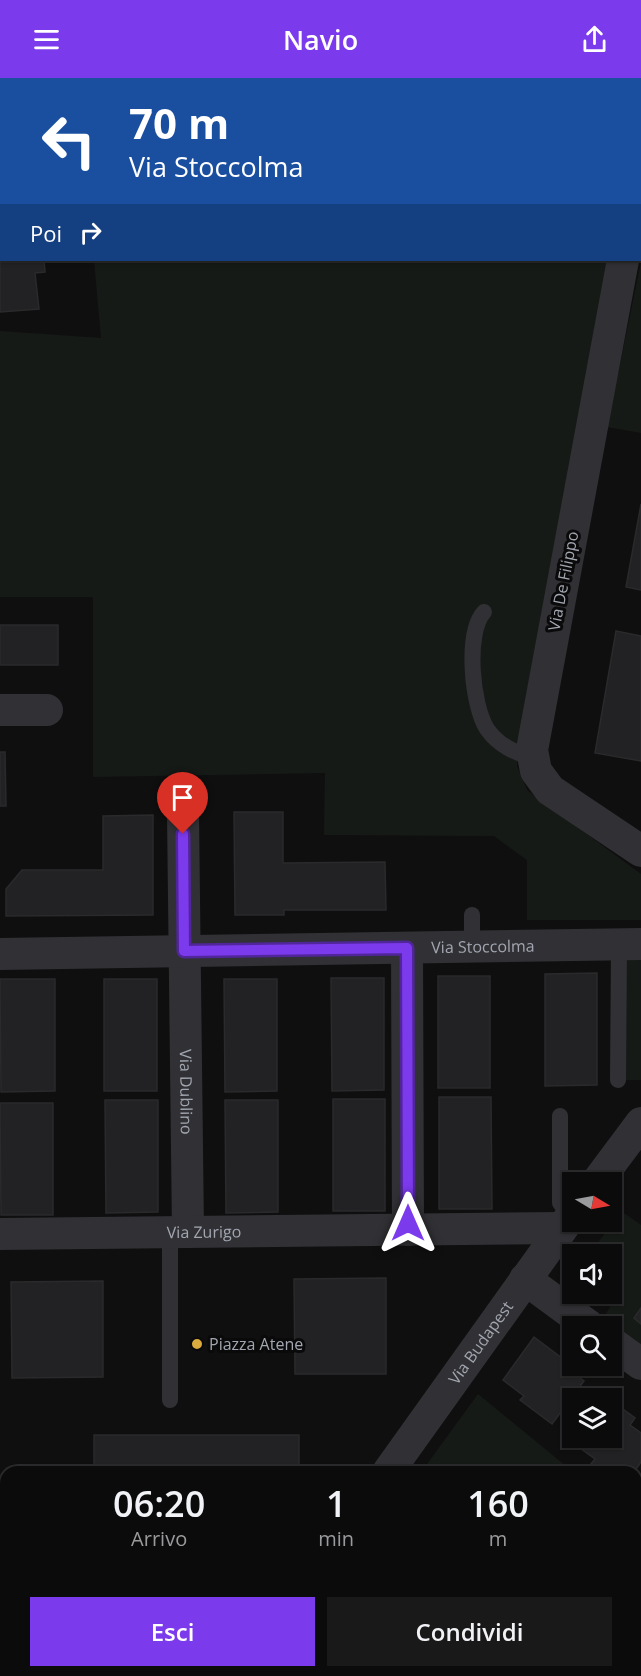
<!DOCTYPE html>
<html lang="it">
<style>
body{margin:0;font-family:"Open Sans",sans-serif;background:#19191a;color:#f1f3f6;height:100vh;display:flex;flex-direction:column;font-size:22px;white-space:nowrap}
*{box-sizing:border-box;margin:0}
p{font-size:20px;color:#9a9b9d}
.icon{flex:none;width:33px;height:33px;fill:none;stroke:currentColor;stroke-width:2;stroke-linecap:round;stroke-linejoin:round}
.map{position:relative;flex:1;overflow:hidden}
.details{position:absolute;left:0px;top:1388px;width:642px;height:212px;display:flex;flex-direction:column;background:#0b0b0c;border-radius:18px 18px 0 0;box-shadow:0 2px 4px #0004,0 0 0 2px #2b2b2d}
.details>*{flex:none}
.top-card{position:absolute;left:0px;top:0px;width:642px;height:183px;box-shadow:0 2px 4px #0004,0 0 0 2px #2b2b2d;background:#1a4fa0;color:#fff;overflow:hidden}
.needle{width:39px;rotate:100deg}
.fabs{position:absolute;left:562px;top:1094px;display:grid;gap:12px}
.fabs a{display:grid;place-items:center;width:60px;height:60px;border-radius:0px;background:#0b0b0c;box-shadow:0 2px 4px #0004,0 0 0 2px #2b2b2d;font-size:30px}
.pin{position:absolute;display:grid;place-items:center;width:51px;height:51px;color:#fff;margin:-62px -26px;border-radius:50% 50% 50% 0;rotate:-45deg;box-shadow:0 0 6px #0007}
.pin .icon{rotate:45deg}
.me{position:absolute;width:66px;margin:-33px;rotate:0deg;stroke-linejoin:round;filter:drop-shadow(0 0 4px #0008)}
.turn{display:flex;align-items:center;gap:21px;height:126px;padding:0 30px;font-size:27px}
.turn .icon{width:78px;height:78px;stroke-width:2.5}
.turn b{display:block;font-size:42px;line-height:51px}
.then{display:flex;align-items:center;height:57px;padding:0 30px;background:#0003;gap:12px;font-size:22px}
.eta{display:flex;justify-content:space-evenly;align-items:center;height:102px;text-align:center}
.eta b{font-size:36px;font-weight:600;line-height:42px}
.button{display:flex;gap:12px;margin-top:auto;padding:12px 30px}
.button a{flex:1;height:69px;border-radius:0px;background:#7c3aed;color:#fff;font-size:24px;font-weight:600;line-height:69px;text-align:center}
.button a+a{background:#19191a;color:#f1f3f6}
header{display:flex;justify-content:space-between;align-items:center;height:78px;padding:0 30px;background:#7c3aed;color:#fff;font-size:27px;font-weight:600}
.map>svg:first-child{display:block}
.green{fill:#161a17}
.building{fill:#222224;stroke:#2a2a2c;stroke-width:1.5}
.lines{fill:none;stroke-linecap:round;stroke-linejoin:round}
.service{stroke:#313135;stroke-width:16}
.minor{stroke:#313135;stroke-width:32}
.route-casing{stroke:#51269a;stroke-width:15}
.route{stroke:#7c3aed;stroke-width:10}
.poi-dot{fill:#dbab3d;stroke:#0a0a0b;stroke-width:2}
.labels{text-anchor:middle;stroke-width:6;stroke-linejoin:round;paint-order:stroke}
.street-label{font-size:16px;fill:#a2a6b0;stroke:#0a0a0b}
.poi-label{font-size:16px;fill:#a2a6b0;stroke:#0a0a0b;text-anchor:start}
</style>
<header><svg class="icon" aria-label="menu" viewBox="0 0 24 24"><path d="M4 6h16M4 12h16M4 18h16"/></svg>Navio<svg class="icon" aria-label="share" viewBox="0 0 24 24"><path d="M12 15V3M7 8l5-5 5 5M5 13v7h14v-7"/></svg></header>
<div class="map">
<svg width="641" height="1598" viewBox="0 0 641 1598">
<rect width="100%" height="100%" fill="#0f0f10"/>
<g class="green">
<path d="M0 0H641V27L640 2H2L0 96Z"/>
<path d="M94 182H611L520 655 517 688 527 712 641 796V842H527V782L494 758 324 757 325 695 93 699V519H0V253L101 260Z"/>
<path d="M641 184V355L607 349Z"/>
<path d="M641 879V1002H618L619 880Z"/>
<path d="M621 1133 641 1147V1270L612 1252V1248L601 1244 612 1226 597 1215H612V1176H590Z"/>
<path d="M478 1316 572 1393H422Z"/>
<path d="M0 1444H6V1530L0 1524Z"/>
<path d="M636 1447 641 1451V1590L634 1598H609L603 1593H636Z"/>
<path d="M161 1593H229L225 1598H157Z"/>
</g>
<g class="building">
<path d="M0 120 2 182H44L45 194 35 195 39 231 0 234Z"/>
<path d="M641 426V512L626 509Z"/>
<rect x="0" y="547" width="58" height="40"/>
<path d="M616 553 641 558V683L595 675Z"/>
<path d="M0 674H5L6 728H0Z"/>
<path d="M234 734H283V785L385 784 386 832H284V837H235Z"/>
<path d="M153 737V837L6 838V811L22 792H103V738Z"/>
<path d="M597 895V1007L545 1008V896Z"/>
<rect x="438" y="898" width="52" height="112"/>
<path d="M331 900H384V1012L332 1013Z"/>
<path d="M0 901H55V1013L1 1014Z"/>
<rect x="104" y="901" width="53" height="112"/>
<path d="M224 901H277V1013L225 1014Z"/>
<path d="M439 1019H491L492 1131H439Z"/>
<rect x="333" y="1021" width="52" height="112"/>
<path d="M105 1022H158V1134L106 1135Z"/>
<path d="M225 1022H278V1134L226 1135Z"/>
<path d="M0 1025H53V1137H1Z"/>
<path d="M386 1200V1296H295L294 1201Z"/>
<path d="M103 1203V1299L12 1300 11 1204Z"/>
<path d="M641 1230V1246L634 1240Z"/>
<path d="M534 1259 563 1281 560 1285 584 1303 552 1346 520 1322 524 1318 503 1302Z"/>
<path d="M612 1323 635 1340 630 1347 641 1355V1384L634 1394H601L591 1386 595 1381 573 1365 578 1359H612Z"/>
<rect x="94" y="1357" width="205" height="37"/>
<path d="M80 1593H127L122 1598H86Z"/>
<path d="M350 1593H404L399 1598H356Z"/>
<path d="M463 1593H514L518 1597 459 1598Z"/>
</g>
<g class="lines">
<g class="service">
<path d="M484 534C465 555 472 628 487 651 499 668 514 674 533 680"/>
<path d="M472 837V868"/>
<path d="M618 1002 619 866"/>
<path d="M560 1038V1125L572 1136"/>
<path d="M170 1154V1322"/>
<path d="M0 1417H6"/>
</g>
<g class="minor">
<path d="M640 90 641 87"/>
<path d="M623 182 532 672 536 693 550 712 641 773"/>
<path d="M0 632H47"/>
<path id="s1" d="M183 736 188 1154"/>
<path d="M407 870 408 1152"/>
<path id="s2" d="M0 876 641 866"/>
<path d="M597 1104 641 1045"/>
<path id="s3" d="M0 1156 562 1150"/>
<path d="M525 1201 589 1248"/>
<path d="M612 1265 641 1286"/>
<path id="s4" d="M388 1394 571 1138"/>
<path d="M0 1541 6 1547"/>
<path d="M44 1593 47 1598"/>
<path d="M243 1598 246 1593"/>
</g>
</g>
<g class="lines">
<defs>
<path id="route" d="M183 756 184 873 407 870 408 1145"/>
</defs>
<use href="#route" class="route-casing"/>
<use href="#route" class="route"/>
</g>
<circle class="poi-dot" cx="197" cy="1266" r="6"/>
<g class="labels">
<g class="street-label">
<text transform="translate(563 503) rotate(-79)" y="6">Via De Filippo</text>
<text dy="6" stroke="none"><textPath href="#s2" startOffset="483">Via Stoccolma</textPath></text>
<text dy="6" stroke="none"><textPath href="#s1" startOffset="278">Via Dublino</textPath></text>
<text dy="6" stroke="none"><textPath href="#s3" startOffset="204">Via Zurigo</textPath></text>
<text dy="6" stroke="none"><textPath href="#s4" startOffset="159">Via Budapest</textPath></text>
</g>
<g class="poi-label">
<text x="209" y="1272">Piazza Atene</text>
</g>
</g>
</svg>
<div class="fabs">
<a><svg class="needle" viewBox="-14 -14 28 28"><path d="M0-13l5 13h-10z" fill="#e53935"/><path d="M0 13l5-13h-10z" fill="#9a9b9d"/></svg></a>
<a><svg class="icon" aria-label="sound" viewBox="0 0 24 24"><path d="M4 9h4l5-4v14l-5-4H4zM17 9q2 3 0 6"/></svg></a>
<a><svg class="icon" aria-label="search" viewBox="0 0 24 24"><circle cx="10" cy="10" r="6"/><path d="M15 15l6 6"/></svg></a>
<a><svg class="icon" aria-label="layers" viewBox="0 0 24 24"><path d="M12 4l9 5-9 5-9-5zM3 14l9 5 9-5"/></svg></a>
</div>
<div class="pin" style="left:183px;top:756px;background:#d93025"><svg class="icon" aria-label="arrive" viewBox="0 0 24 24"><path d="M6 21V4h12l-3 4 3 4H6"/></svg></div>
<svg class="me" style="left:408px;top:1145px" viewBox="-20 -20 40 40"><path d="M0-17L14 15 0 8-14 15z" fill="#7c3aed" stroke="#fff" stroke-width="4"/></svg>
<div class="top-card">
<div class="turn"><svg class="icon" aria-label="left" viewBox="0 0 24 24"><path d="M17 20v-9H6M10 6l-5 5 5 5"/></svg><div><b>70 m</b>Via Stoccolma</div></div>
<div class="then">Poi<svg class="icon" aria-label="right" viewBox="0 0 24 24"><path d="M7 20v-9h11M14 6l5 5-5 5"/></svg></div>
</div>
<section class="details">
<div class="eta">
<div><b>06:20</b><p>Arrivo</p></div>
<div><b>1</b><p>min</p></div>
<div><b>160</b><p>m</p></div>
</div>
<div class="button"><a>Esci</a><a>Condividi</a></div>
</section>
</div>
